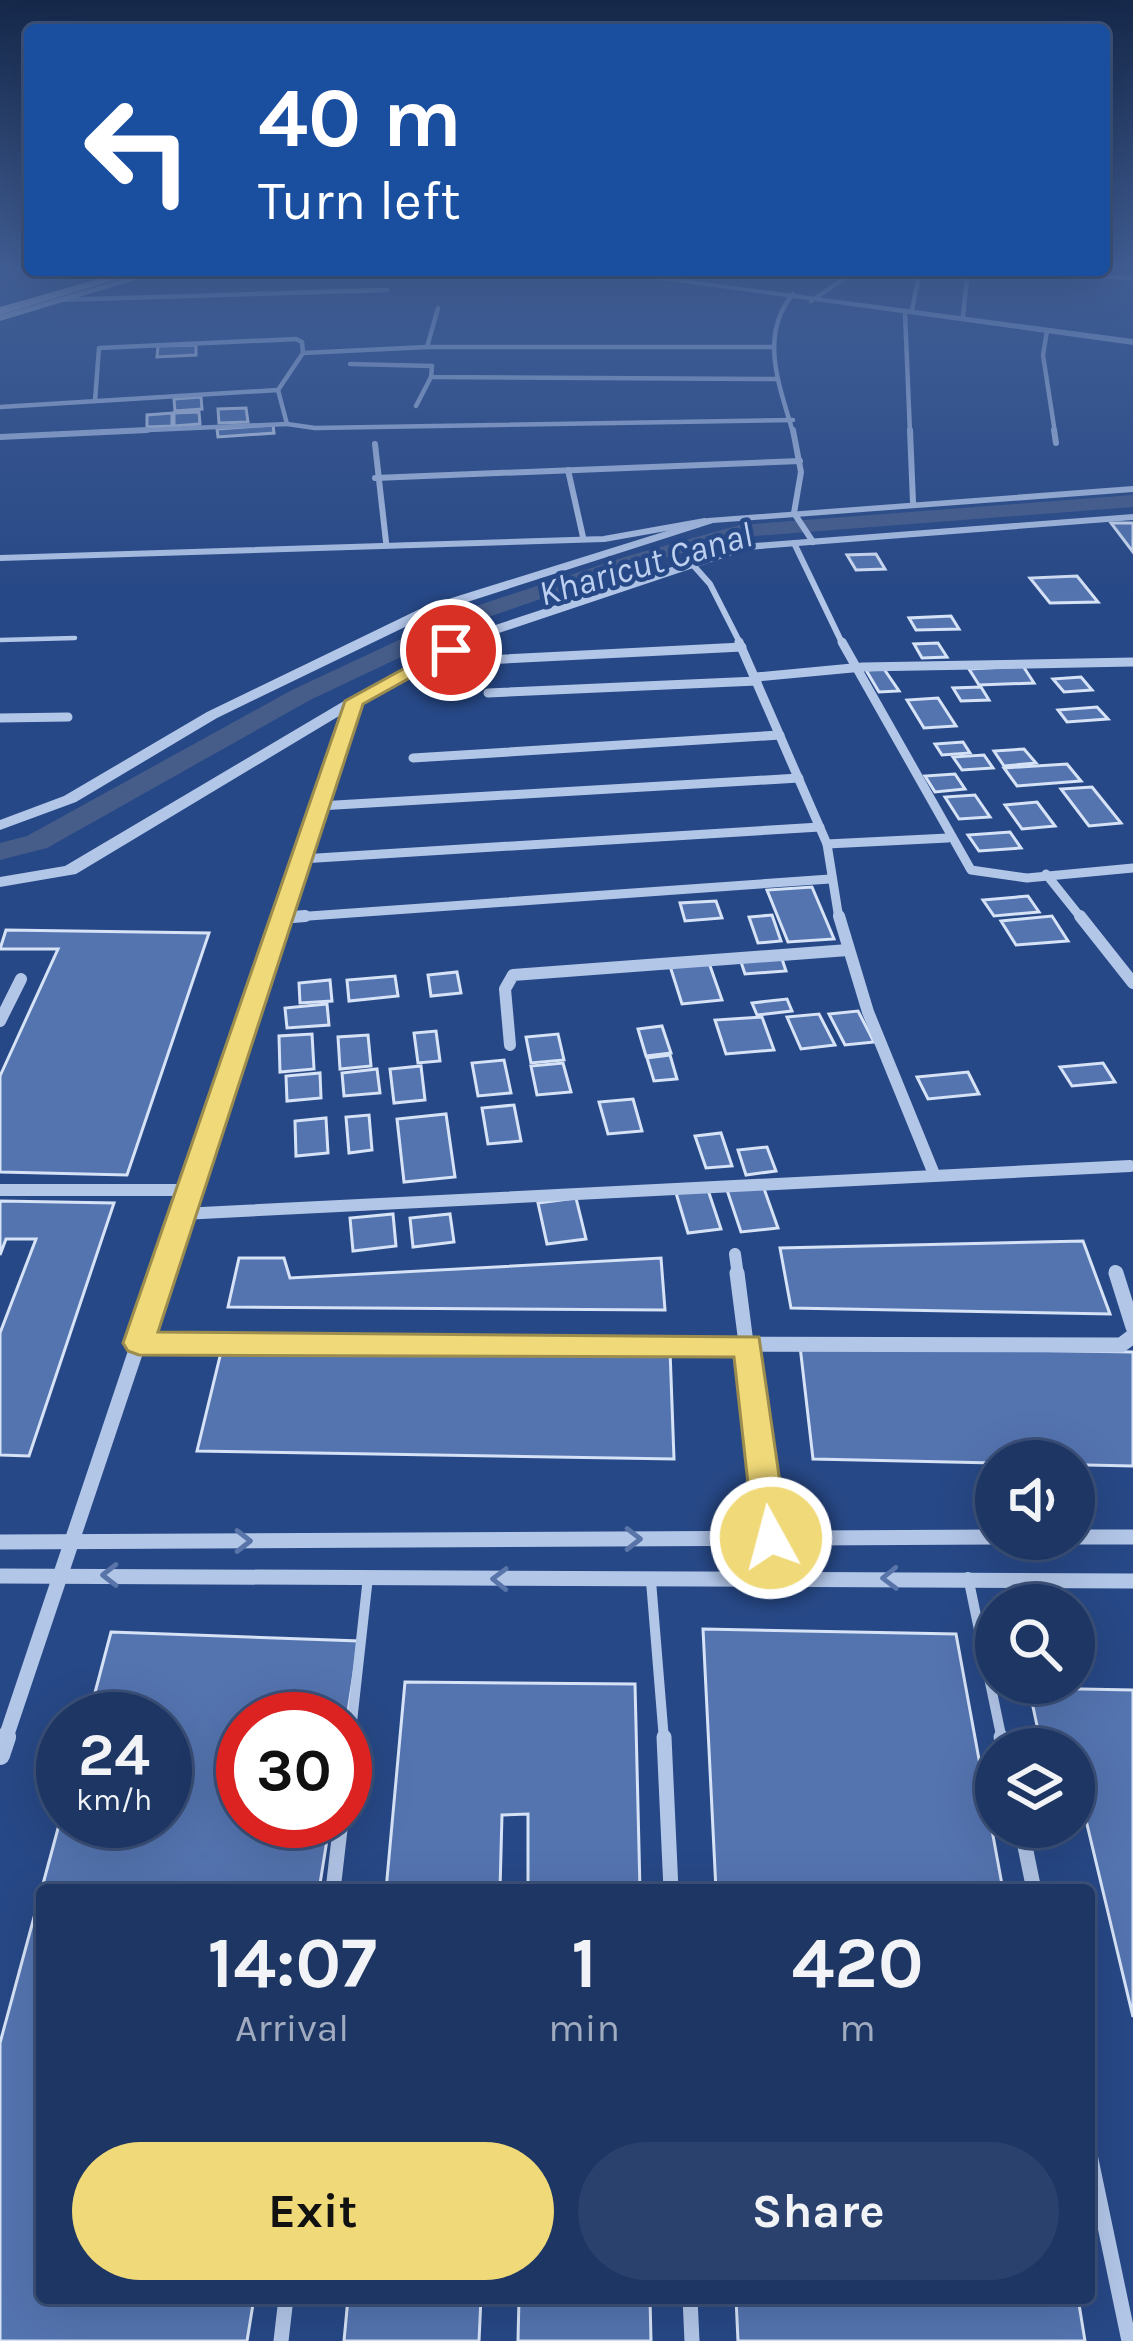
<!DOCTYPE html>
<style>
body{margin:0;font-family:Karla,sans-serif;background:#2a416d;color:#f1f3f6;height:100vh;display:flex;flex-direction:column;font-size:45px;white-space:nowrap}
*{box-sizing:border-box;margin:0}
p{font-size:39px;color:#a0abbf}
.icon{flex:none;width:66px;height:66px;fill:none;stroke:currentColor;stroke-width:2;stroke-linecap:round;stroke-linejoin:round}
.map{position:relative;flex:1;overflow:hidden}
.drawer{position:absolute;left:36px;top:1884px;width:1059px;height:420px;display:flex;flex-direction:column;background:#1d3664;border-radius:12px;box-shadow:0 12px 48px #0002,0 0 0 3px #3b5078}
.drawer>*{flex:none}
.hud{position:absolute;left:24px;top:24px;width:1086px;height:252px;border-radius:12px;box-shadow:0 12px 48px #0002,0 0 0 3px #3b5078;background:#1a4fa0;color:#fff;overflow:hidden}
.fabs{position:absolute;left:975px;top:1440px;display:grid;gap:24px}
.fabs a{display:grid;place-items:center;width:120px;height:120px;border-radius:50%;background:#1d3664;box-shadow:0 12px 48px #0002,0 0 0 3px #3b5078;font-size:60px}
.speed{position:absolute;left:36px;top:1692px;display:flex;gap:24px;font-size:60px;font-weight:700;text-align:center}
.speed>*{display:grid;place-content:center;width:156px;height:156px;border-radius:50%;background:#1d3664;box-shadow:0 12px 48px #0002,0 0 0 3px #3b5078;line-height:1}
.speed small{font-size:30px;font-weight:400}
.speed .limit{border:18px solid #d22;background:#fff;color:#111}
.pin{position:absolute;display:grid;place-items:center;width:102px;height:102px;color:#fff;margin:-51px;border:6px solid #fff;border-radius:50%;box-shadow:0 3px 12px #0007}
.me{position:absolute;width:132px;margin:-66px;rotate:353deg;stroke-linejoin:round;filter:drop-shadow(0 0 9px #0008)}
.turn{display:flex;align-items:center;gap:42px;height:252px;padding:0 36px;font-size:54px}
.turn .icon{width:156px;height:156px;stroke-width:2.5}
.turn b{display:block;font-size:84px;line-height:102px}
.eta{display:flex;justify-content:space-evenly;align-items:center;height:204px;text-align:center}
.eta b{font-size:72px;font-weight:700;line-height:84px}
.button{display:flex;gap:24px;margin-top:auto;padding:24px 36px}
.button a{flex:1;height:138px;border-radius:72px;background:#f0d978;color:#111;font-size:48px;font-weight:700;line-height:138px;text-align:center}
.button a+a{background:#2a416d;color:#f1f3f6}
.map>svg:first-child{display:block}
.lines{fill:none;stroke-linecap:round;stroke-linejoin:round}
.canal{fill:#465d8a;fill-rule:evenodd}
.building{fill:#5474b0;stroke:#d6e2f6;stroke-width:3}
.service-far2{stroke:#b2c6e8;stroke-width:4.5}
.service-far1{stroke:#b2c6e8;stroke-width:10}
.service{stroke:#b2c6e8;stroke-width:15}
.minor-far5{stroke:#b2c6e8;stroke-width:4.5}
.minor-far4{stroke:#b2c6e8;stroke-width:6}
.minor-far3{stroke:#b2c6e8;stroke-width:9}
.minor-far2{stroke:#b2c6e8;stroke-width:12}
.minor-far1{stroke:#b2c6e8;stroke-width:15}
.minor{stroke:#b2c6e8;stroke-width:20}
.tertiary{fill:#b2c6e8;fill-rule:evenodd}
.secondary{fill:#dce5f7;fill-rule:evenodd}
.primary{fill:#f5f7fe;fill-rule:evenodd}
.oneway{stroke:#5874a8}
.route{fill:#f0d978;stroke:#9c8d4e;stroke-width:3}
.labels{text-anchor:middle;stroke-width:9;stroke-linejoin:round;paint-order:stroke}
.far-water-label{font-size:36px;font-style:italic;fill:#bed0ef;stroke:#274886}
</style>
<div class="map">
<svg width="1133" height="2341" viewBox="0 0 1133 2341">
<rect width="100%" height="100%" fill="#274886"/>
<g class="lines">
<path class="canal" d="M1133 495V507L741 537 642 564 477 621 310 700 47 848 0 860V843L27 836 292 690 461 611 628 556 740 525Z"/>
</g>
<g class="building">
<path d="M196 345V355L157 357 158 346Z"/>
<path d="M201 397 202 409 175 411 174 399Z"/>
<path d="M246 408 248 422 219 423 218 409Z"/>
<path d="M199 412 200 424 174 426V413Z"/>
<path d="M172 413V426L147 427V415Z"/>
<path d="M273 425 274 433 218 437 217 429Z"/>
<path d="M1111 523H1133V552Z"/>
<path d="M876 554 885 569 856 570 847 555Z"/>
<path d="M1077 576 1098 602 1050 603 1030 578Z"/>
<path d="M951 616 959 629 916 630 909 618Z"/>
<path d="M938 643 947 657 922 658 914 644Z"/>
<path d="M1023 666 1034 683 979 685 969 669Z"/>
<path d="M884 669 899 691 879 692 866 670Z"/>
<path d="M1081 677 1092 690 1064 692 1053 679Z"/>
<path d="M981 687 989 700 961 701 953 688Z"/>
<path d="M938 698 956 726 924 728 907 700Z"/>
<path d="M1097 707 1108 719 1067 722 1058 710Z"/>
<path d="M963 742 970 753 942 755 935 744Z"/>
<path d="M1024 749 1036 763 1004 766 994 751Z"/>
<path d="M984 755 993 768 962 770 953 757Z"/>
<path d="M1067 764 1081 781 1017 786 1004 768Z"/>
<path d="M955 774 965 789 935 792 925 776Z"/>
<path d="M1092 787 1121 823 1089 826 1061 789Z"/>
<path d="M975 795 990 817 959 819 945 797Z"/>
<path d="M1037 802 1055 826 1022 829 1005 805Z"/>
<path d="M1010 832 1021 848 979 851 968 835Z"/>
<path d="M812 887 834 939 788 942 767 890Z"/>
<path d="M1028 896 1039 912 994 916 983 900Z"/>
<path d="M716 901 722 918 685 921 680 903Z"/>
<path d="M772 915 781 941 758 943 749 917Z"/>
<path d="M1052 916 1068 941 1016 945 1001 921Z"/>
<path d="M6 930 209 933 127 1175 0 1172V1076L58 949H0Z"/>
<path d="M781 956 786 971 745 974 740 959Z"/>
<path d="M709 963 722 1000 682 1004 670 966Z"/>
<path d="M457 972 461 993 431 996 428 975Z"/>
<path d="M395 976 398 996 349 1001 347 980Z"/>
<path d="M330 980 332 1001 300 1003 299 983Z"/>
<path d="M787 999 792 1011 757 1015 752 1003Z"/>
<path d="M327 1004 329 1025 287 1028 285 1008Z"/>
<path d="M858 1011 874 1042 845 1045 829 1014Z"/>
<path d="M819 1014 835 1045 801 1049 787 1017Z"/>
<path d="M762 1017 774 1050 726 1054 715 1020Z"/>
<path d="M662 1026 671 1053 646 1056 638 1029Z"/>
<path d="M436 1031 440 1061 418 1063 414 1033Z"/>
<path d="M312 1034 314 1069 280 1072 279 1036Z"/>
<path d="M558 1034 564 1060 531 1063 526 1037Z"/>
<path d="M368 1035 371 1066 340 1069 338 1037Z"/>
<path d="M670 1055 677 1079 654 1081 647 1058Z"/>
<path d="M504 1060 511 1093 478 1096 472 1063Z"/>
<path d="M563 1063 571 1092 537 1095 531 1066Z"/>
<path d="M1103 1063 1115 1082 1072 1086 1060 1067Z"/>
<path d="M421 1066 425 1100 394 1103 390 1069Z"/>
<path d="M377 1069 380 1093 344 1096 342 1073Z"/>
<path d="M968 1072 979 1094 928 1099 917 1077Z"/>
<path d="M320 1073 321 1098 287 1101 286 1076Z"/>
<path d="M633 1099 642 1131 608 1134 599 1102Z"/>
<path d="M514 1105 521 1141 488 1144 482 1108Z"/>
<path d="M446 1114 455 1177 404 1182 397 1119Z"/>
<path d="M369 1115 372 1150 349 1153 346 1117Z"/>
<path d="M326 1118 328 1153 296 1156 295 1121Z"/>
<path d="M721 1133 732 1166 706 1168 695 1136Z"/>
<path d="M767 1147 776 1171 746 1175 738 1150Z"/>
<path d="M762 1183 778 1228 741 1232 726 1187Z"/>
<path d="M708 1190 721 1229 688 1233 676 1193Z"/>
<path d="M576 1198 586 1239 547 1244 538 1203Z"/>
<path d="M0 1201 114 1203 29 1456 0 1455V1333L36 1239H6L0 1255Z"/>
<path d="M393 1214 396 1246 353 1251 350 1218Z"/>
<path d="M450 1214 454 1242 413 1247 410 1218Z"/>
<path d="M1083 1241 1110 1314 791 1308 780 1248Z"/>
<path d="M239 1258H284L290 1278 661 1258 665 1310 228 1307Z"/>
<path d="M223 1344 670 1350 674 1459 197 1451Z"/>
<path d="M800 1346 1133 1352V1466L813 1459Z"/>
<path d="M703 1629 956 1634 1003 1890H716Z"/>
<path d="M111 1632 359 1641 345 1731V1719H243V1821H330L319 1890H42V2298H254L247 2341H0V2043L63 1810V1821H165V1719H88Z"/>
<path d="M405 1682 635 1684 640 1890H528V1814L502 1815 500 1890H386Z"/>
<path d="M1029 1688 1133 1690V2017L1074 1770V1749H1042Z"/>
<path d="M348 2298H481L479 2341H344Z"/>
<path d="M519 2298H650L651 2341H518Z"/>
<path d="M736 2298H1078L1085 2341H738Z"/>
</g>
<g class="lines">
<g class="service-far2">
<path d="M811 301 857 270"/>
<path d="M0 640 75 638"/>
</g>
<g class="service-far1">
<path d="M968 1577 1002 1740"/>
<path d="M651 1581 664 1740"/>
<path d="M350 1740 368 1577"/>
</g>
<g class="service">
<path d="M664 1737 671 1890"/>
<path d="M1001 1737 1004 1749"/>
<path d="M345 1787 350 1737"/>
<path d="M1021 1827 1034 1890"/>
<path d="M333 1890 341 1821"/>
<path d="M1089 2150 1129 2341"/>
<path d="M690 2298 692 2341"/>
<path d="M281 2341 286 2298"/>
</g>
<g class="minor-far5">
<path d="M969 270 1133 278"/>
<path d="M793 294C758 336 780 386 793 433"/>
<path d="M57 300 387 290"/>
<path d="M438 308 427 347H773"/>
<path d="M912 310 920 270"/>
<path d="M905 313 910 433"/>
<path d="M963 316 968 270"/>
<path d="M1047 331 1043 355 1055 433"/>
<path d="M303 353 427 347"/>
<path d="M350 364 432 366 431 377 776 379"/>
<path d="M95 401 99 348 296 339 302 342 303 353 278 390"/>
<path d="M416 406 431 377"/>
<path d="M0 407 278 390 287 424 315 428 793 420"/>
<path d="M81 433 287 424"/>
</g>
<g class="minor-far4">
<path d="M793 430 801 472 794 513 813 542"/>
<path d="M910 430 913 502"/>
<path d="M1054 430 1056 443"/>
<path d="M0 437 147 430"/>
<path d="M375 444 386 542"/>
<path d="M568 470 583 537"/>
<path d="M375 478 800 461"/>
<path d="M794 543 843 645"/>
<path d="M0 558 604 539 705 521"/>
<path d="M693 565 710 584 741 645"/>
</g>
<g class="minor-far3">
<path d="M739 642 827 844 839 919"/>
<path d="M842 642 971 870 1027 878 1133 868"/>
<path d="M426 663 742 647"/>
<path d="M756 677 863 667 1133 662"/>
<path d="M488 693 757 681"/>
<path d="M0 718 68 717"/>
<path d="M413 758 780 735"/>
<path d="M319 806 799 778"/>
<path d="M827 844 948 838"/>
<path d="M301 859 820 827"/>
<path d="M1046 874 1082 919"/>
<path d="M281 918 830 879"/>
<path d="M281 919 354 701"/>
</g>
<g class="minor-far2">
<path d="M839 916 868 1012 934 1174"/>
<path d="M1080 916 1133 983"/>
<path d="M281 918 305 916"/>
<path d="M0 1021 21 979"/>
<path d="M510 1045 505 989 513 975 848 950"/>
<path d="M0 1190H189"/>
<path d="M182 1214 1130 1166"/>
<path d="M735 1254 738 1276"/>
<path d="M1115 1271 1117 1276"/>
<path d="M161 1276 282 916"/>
</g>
<g class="minor-far1">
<path d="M737 1273 771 1538"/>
<path d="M1116 1273 1133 1327"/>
<path d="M139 1343 1121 1345 1133 1336"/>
<path d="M1074 1537H1133"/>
<path d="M0 1542 996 1537"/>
<path d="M0 1576 1133 1581"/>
<path d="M5 1740 162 1273"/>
</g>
<path class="minor" d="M0 1755 6 1737"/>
<g class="tertiary">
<path d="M590 270H612L1133 339V345Z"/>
<path d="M1133 486V492L713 523 436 612 217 718 76 802 0 830V820L64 796 207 712 426 606 708 518Z"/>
<path d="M1133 514V520L747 550 481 639 359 704 76 874 0 887V877L65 866 349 698 471 633 742 544Z"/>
</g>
<path class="secondary" d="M153 270H168L0 321V315Z"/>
<path class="primary" d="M130 270H148L0 315V307Z"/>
</g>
<defs><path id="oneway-chevron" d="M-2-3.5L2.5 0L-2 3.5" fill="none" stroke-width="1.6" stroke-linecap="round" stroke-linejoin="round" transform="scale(3)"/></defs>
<g class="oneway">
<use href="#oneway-chevron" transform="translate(633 1539)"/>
<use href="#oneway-chevron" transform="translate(243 1541)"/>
<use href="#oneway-chevron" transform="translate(110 1575) rotate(-180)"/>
<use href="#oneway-chevron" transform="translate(890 1578) rotate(179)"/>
<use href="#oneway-chevron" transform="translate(500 1579) rotate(-179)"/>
</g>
<linearGradient id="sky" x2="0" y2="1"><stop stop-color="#15284a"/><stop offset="0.45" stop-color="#415e95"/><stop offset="1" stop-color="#415e95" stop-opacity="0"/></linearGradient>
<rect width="1133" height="597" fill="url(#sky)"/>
<path class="route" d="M445 646 460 650 363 704 158 1332 759 1337 788 1538 783 1549 771 1553 759 1549 754 1538 734 1357 139 1355 128 1351 123 1343 345 701Z"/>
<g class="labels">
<g class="far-water-label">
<text transform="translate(645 563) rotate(-16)" y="13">Kharicut Canal</text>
</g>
</g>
</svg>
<div class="fabs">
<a><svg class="icon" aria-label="sound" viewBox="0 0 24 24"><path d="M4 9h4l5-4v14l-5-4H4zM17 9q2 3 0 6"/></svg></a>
<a><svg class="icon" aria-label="search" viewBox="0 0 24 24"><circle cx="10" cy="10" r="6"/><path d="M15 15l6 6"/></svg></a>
<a><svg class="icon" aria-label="layers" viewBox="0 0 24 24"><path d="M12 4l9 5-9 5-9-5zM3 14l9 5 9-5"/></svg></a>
</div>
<div class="speed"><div>24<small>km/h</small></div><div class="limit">30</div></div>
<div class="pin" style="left:451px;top:650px;background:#d93025"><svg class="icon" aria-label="arrive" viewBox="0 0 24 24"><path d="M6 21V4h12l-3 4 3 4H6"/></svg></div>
<svg class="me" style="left:771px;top:1538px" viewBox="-20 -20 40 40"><circle r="17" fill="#f0d978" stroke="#fff" stroke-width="3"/><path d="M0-11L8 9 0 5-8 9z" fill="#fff"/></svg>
<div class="hud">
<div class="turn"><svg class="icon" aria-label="left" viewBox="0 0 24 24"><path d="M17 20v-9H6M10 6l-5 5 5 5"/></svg><div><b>40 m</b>Turn left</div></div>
</div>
<section class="drawer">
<div class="eta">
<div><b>14:07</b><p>Arrival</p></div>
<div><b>1</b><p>min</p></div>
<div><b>420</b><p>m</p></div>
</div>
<div class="button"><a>Exit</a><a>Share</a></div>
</section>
</div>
